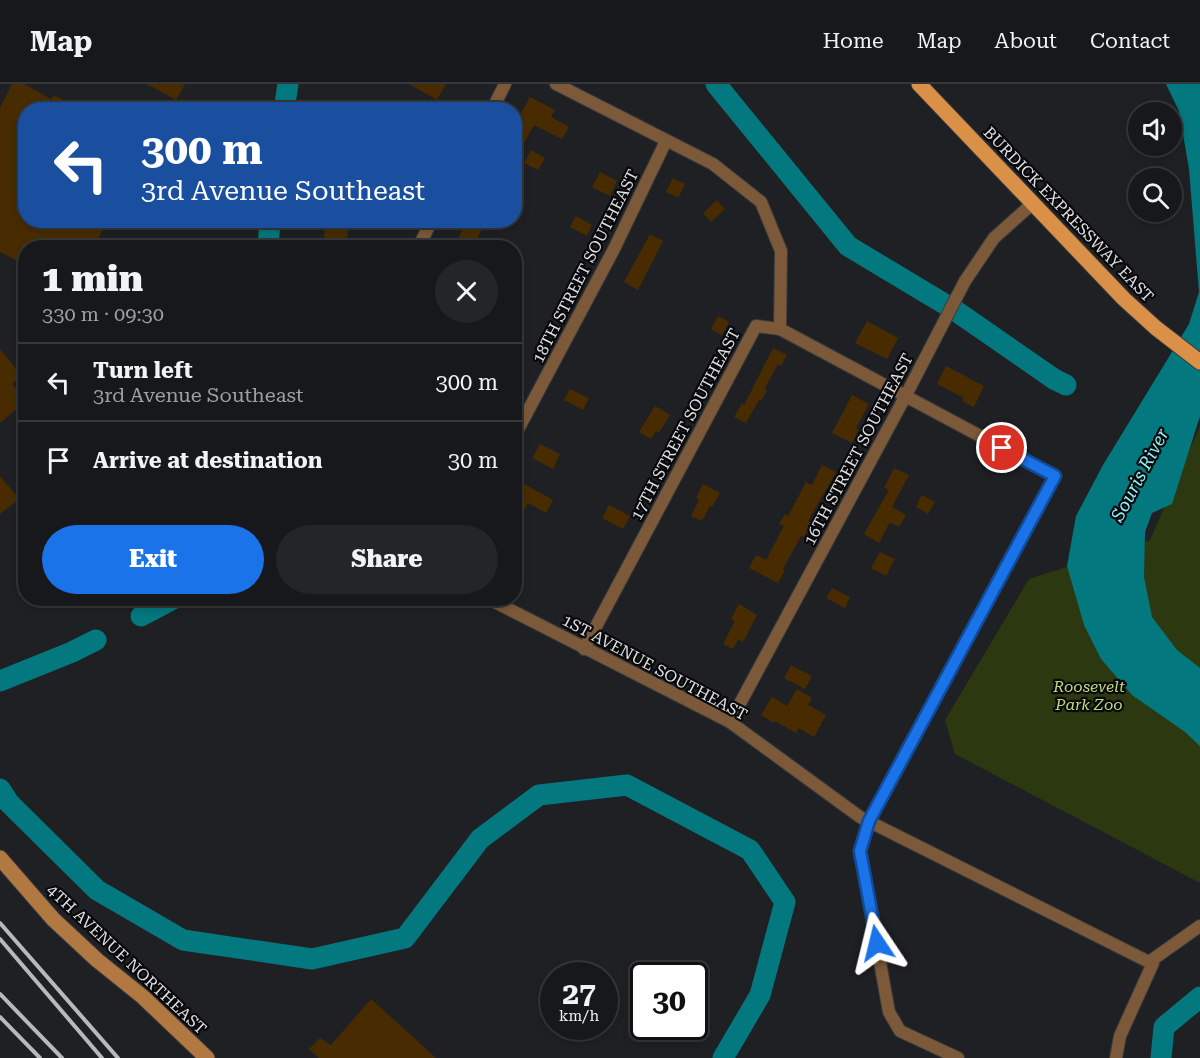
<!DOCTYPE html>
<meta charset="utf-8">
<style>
body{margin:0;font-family:"Roboto Serif",serif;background:#232528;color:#f1f3f6;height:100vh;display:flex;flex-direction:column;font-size:22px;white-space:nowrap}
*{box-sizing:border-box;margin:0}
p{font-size:20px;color:#9ea0a3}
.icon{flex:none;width:33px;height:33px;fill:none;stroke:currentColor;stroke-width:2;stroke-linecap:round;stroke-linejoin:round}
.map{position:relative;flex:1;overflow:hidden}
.side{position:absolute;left:18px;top:156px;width:504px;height:366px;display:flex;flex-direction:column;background:#16181b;border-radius:24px;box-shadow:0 3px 9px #0003,0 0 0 2px #35373a}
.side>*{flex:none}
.hud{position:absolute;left:18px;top:18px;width:504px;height:126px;border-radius:24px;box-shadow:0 3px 9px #0003,0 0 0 2px #35373a;background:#1a4fa0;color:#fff;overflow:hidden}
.controls{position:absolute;left:1128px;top:18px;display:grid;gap:12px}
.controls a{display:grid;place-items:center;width:54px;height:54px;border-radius:50%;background:#16181b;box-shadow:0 3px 9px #0003,0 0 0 2px #35373a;font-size:30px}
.speed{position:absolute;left:540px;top:878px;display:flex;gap:12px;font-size:30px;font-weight:700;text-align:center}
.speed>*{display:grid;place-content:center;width:78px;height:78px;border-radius:50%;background:#16181b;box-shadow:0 3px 9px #0003,0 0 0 2px #35373a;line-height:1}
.speed small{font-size:15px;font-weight:400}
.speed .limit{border:3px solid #111;border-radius:9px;background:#fff;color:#111}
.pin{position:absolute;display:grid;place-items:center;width:51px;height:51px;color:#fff;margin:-26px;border:3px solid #fff;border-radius:50%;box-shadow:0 2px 6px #0007}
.me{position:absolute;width:66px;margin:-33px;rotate:350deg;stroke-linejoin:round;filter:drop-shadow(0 0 4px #0008)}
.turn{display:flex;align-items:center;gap:21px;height:126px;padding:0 24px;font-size:27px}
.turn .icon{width:78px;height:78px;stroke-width:2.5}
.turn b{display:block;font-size:42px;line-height:51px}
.round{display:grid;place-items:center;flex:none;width:63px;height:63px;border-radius:32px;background:#232528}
.head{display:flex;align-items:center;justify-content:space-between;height:102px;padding:0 24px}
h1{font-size:36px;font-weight:800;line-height:45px}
.action{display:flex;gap:12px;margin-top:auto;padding:12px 24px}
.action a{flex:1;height:69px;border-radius:36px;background:#1a73e8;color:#fff;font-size:24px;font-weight:800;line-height:69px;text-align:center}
.action a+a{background:#232528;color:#f1f3f6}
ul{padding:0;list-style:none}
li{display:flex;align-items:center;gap:18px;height:78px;padding:0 24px;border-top:2px solid #35373a}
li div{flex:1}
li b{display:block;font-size:22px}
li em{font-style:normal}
header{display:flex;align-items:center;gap:36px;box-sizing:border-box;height:84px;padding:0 30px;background:#16181b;border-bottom:2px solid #35373a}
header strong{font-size:28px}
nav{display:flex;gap:33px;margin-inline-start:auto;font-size:21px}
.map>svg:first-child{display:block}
.green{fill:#2c3810}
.water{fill:#03787e}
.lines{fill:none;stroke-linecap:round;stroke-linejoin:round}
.river{stroke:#03787e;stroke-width:21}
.building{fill:#482c00}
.street-casing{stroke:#393b3f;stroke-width:14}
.secondary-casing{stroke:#393b3f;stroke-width:17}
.primary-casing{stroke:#393b3f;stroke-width:17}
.street{stroke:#7c5938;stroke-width:12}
.secondary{stroke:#b17841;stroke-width:15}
.primary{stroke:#da9147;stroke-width:15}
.rail{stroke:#b8b9bc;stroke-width:4}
.route-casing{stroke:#114b97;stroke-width:15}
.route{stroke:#1a73e8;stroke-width:10}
.labels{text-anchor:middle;stroke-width:4.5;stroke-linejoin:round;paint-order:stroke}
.street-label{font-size:16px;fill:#e1e2e5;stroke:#09090b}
.park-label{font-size:16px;font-style:italic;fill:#bdd981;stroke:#09090b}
.water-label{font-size:18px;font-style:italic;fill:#90f4fa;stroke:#09090b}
</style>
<header>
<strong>Map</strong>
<nav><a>Home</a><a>Map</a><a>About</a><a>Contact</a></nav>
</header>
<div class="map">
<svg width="1200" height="974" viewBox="0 0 1200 974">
<rect width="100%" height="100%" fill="#1e2024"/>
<path class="green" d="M1200 342V799L955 670 945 636 1029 495 1150 456Z"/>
<path class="water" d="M1166 0H1200V332L1172 420 1152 429 1145 448 1144 493 1152 533 1177 566 1200 584V662L1185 648 1132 611 1101 575 1084 541 1067 482 1076 432 1103 381 1189 240 1199 208 1189 85 1179 27Z"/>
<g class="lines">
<g class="river">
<path d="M716 0 848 162 953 225 1054 295 1066 301"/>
<path d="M284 26 288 0"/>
<path d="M268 164 270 136"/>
<path d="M141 532 175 514"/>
<path d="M0 597 72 568 96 556"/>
<path d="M0 705 9 719 97 806 183 856 312 875 405 854 480 755 539 711 627 701 750 766 785 818 760 911 723 974"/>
<path d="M1161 974 1164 943 1200 913"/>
</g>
</g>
<g class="building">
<path d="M12 0H24L51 15 54 11 81 26H26V136H108L93 164H26V181L0 168V24Z"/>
<path d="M147 0H185L176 16Z"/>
<path d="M409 0H446L437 16Z"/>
<path d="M530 13 555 26 551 33 569 43 562 55 534 41 522 63 514 59V42Z"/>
<path d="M531 66 545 74 538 86 524 79Z"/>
<path d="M600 88 617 97 610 112 592 103Z"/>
<path d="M673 94 685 100 678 114 666 108Z"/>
<path d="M717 116 725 125 711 138 703 129Z"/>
<path d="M576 132 592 141 587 152 570 143Z"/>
<path d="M326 136H349L346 164H323Z"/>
<path d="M465 136H485L480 144 482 145 472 164H453L462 147 460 145Z"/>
<path d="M650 150 663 157 638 206 624 198Z"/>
<path d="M718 232 729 238 722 251 711 245Z"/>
<path d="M867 237 898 254 887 275 855 259Z"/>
<path d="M773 264 787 271 781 282 778 280 765 304 767 306 761 317 759 316 746 339 734 333 742 319 744 321Z"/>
<path d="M0 265 22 292 12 300 26 317 0 339Z"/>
<path d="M946 282 984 302 974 323 962 317 964 314 937 300Z"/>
<path d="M570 305 589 314 583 326 564 316Z"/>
<path d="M852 311 869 320 856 344 859 346 852 359 832 349Z"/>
<path d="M655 322 670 331 659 349 656 347 651 355 639 348Z"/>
<path d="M540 360 560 370 553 385 532 374Z"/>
<path d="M822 381 836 388 808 437 811 439 804 453 801 452 783 485 785 486 778 499 749 484 756 471 766 476 784 442 779 440 785 430 788 432 806 398 812 401Z"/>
<path d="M894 384 909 391 892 423 906 431 899 443 890 438 879 459 864 450 889 406 884 404Z"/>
<path d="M0 392 19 415 0 430Z"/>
<path d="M521 398 553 416 546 429 528 419 514 445V410Z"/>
<path d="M703 400 720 409 712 423 710 422 702 437 691 432 699 416 696 414Z"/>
<path d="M922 411 935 418 928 430 916 423Z"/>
<path d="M609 421 630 432 623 445 602 434Z"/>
<path d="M880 468 895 475 886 492 871 484Z"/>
<path d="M832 504 850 513 845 524 826 514Z"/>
<path d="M739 520 757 531 743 558 738 555 733 565 723 560 735 537 731 535Z"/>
<path d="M791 581 812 592 805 605 784 594Z"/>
<path d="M797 605 812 614 808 621 826 631 814 653 799 644 796 649 775 637 774 639 761 631 772 613 787 622Z"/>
<path d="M371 915 436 974H319L309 965 320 954 331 961Z"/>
</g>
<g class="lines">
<defs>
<g id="street">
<path d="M556 0 713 80 761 118 781 167 780 245"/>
<path d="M492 26 505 0"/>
<path d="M418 164 432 136"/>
<path d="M514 353 614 165 666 57"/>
<path d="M487 514 730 638 860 733 1149 878"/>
<path d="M584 565 756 242 780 245 1055 392 869 737 860 767 889 928 900 947 958 974"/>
<path d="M730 638 905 313 965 197 994 154 1032 120"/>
<path d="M1149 878 1200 842"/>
<path d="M1116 974 1120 952 1153 879 1149 878"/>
</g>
<path id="secondary" d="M0 774 53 835 97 876 143 913 207 974"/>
<path id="primary" d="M919 0 1124 215 1156 244 1200 278"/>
</defs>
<use href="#street" class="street-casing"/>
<use href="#secondary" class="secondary-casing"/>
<use href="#primary" class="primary-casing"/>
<use href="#street" class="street"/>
<use href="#secondary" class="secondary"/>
<use href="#primary" class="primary"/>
<g class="rail">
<path d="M0 839 118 974"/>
<path d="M0 855 102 974"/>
<path d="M0 910 62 974"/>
<path d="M0 933 40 974"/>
</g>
</g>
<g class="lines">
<defs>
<path id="route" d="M877 859 860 767 869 737 1055 392 1002 364"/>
</defs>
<use href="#route" class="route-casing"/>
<use href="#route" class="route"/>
</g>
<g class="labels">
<g class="street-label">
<text transform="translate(1069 130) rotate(46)" y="6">BURDICK EXPRESSWAY EAST</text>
<text transform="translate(585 182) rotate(-63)" y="6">18TH STREET SOUTHEAST</text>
<text transform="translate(685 340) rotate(-62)" y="6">17TH STREET SOUTHEAST</text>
<text transform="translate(858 365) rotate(-62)" y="6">16TH STREET SOUTHEAST</text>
<text transform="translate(655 583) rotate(28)" y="6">1ST AVENUE SOUTHEAST</text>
<text transform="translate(127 875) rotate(43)" y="6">4TH AVENUE NORTHEAST</text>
</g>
<g class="park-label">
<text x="1089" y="608">Roosevelt<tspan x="1089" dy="18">Park Zoo</tspan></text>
</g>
<g class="water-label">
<text transform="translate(1140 391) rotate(-62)" y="6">Souris River</text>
</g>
</g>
</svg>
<div class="controls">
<a><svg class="icon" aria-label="sound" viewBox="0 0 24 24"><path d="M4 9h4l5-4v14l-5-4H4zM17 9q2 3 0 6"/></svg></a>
<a><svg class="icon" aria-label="search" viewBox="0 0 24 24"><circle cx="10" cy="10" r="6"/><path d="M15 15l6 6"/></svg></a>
</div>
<div class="speed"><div>27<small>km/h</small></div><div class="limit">30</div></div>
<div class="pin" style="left:1002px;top:364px;background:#d93025"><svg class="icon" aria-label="arrive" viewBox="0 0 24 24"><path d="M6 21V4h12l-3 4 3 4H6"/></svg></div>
<svg class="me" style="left:877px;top:859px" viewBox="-20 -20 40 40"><path d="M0-17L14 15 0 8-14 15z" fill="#1a73e8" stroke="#fff" stroke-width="4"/></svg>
<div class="hud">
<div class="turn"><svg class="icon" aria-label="left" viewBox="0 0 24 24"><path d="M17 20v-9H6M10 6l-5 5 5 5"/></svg><div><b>300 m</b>3rd Avenue Southeast</div></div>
</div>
<section class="side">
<div class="head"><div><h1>1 min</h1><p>330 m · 09:30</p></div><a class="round"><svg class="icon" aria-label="close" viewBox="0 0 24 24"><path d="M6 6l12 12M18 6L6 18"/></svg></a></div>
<ul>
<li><svg class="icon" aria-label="left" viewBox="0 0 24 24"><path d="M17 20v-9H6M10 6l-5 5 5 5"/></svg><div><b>Turn left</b><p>3rd Avenue Southeast</p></div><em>300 m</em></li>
<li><svg class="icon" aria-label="arrive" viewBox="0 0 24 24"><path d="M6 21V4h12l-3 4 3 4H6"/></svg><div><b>Arrive at destination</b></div><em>30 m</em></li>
</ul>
<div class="action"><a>Exit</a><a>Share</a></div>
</section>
</div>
